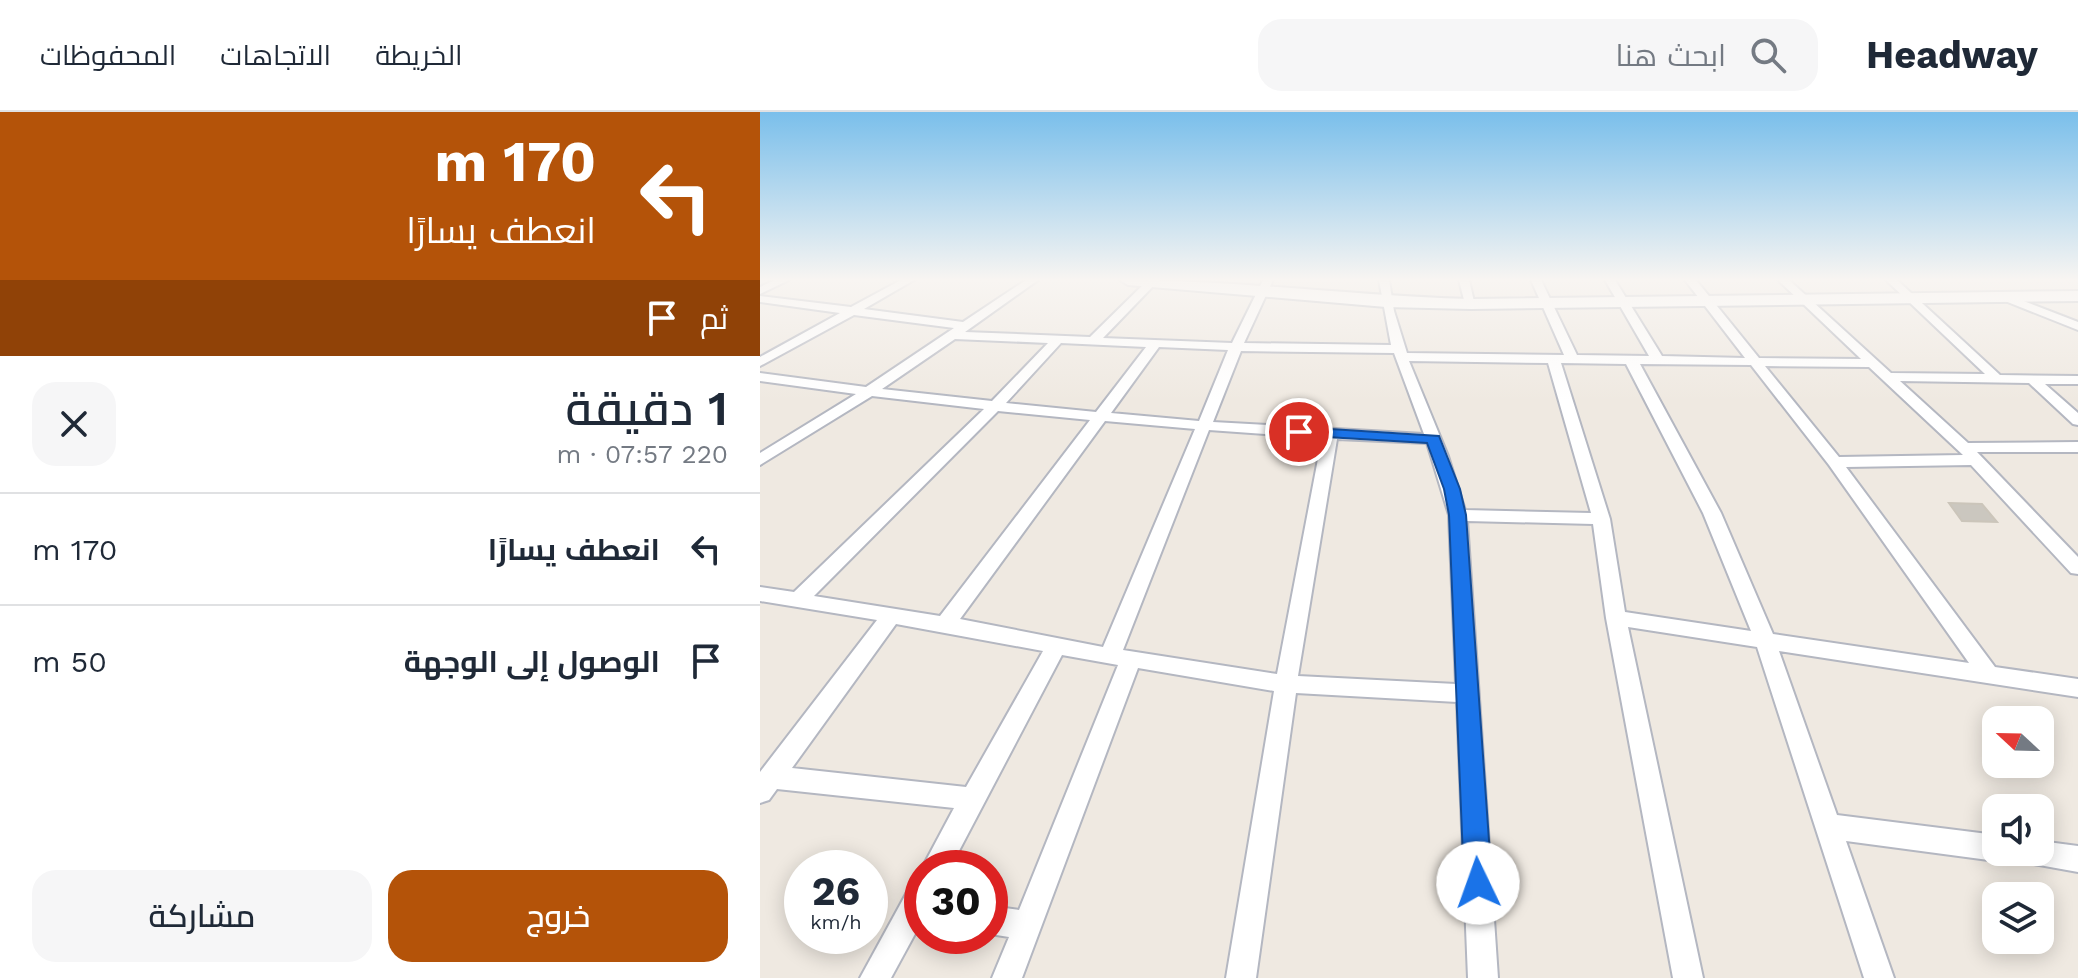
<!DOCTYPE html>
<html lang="ar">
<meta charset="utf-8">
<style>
body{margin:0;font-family:"Work Sans",Cairo,sans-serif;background:#f6f6f7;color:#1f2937;direction:rtl;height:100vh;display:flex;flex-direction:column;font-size:30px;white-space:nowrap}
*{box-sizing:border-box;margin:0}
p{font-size:26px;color:#747a83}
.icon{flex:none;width:44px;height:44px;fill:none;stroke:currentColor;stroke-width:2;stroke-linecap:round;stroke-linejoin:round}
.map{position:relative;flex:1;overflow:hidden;direction:ltr}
.details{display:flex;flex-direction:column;background:#fff;width:760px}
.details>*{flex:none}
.guide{background:#b45309;color:#fff;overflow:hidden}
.needle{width:52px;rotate:292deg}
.fabs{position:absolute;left:1222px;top:594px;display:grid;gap:16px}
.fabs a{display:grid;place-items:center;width:72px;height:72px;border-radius:16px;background:#fff;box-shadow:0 4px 20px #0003;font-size:40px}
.speed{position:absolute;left:24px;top:738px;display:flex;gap:16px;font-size:40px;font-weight:700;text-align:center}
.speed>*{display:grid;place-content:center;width:104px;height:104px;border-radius:50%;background:#fff;box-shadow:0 4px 20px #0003;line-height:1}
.speed small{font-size:20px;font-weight:400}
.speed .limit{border:12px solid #d22;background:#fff;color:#111}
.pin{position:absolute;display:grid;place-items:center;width:68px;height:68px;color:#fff;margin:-34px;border:4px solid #fff;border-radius:50%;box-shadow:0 2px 8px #0007}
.me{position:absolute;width:88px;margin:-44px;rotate:357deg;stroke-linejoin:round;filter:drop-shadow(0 0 6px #0008)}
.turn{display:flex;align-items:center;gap:28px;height:168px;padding:0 32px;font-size:36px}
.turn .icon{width:104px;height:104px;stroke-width:2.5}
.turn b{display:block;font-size:56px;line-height:68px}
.then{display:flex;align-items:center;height:76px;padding:0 32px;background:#0003;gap:16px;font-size:30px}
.round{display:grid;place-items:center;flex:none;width:84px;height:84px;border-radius:24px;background:#f6f6f7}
.headline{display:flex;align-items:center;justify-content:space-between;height:136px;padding:0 32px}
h1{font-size:48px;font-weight:600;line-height:60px}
.button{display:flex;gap:16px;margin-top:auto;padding:16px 32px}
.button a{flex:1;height:92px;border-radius:24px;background:#b45309;color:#fff;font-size:32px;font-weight:600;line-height:92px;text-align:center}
.button a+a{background:#f6f6f7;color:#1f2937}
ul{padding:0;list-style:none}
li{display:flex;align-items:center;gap:24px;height:112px;padding:0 32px;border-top:2px solid #e0e1e3}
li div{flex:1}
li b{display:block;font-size:30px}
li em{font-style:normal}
header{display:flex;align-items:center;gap:48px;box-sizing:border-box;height:112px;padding:0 40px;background:#fff;border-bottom:2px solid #e0e1e3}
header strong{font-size:38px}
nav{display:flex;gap:44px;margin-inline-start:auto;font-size:28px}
.search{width:560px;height:72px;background:#f6f6f7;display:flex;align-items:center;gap:20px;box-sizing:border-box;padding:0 28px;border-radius:24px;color:#747a83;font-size:30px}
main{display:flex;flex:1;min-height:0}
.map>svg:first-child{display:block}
.building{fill:#cbc7bf;stroke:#cbc5ba;stroke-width:2}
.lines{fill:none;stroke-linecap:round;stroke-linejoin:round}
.street-casing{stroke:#b4b7c1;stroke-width:4}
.secondary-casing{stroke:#b4b7c1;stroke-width:4}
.street{fill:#fff;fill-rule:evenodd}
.secondary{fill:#fff;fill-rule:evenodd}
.route{fill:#1a73e8;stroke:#114b97;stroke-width:2}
</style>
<header>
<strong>Headway</strong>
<div class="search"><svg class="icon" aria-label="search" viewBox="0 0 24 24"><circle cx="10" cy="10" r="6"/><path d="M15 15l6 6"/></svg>ابحث هنا</div>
<nav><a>الخريطة</a><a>الاتجاهات</a><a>المحفوظات</a></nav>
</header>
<main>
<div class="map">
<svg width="1318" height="866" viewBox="0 0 1318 866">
<rect width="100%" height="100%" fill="#efe9e1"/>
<path class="building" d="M1189 391 1222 392 1237 410 1202 409Z"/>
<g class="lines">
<defs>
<g id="street">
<path d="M15 168H29L0 182V175Z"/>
<path d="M141 168H154L104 197 203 210 266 168H278L205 220 330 225 388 168H399L343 226 472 231 503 168H513L484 231 631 233 619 168H629L634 199 647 241 804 243 771 168H781L817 243 889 244 845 168H855L902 244 985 246 925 168H936L999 246 1101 247 1018 168H1029L1131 261 1225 262 1126 168H1137L1240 263 1318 264V272H1285L1318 301V313L1313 312 1269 271 1140 269 1208 331 1318 330V340H1217L1318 445V462L1311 461 1211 353 1086 355 1235 555 1318 567V585L1019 539 1077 703 1236 723V740H1247L1245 745 1236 749 1086 729 1134 866H1104L997 535 868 515 943 866H913L846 506 833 412 707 409 738 866H708L697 590 536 581 496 866H466L514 579 378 556 262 866H232L249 825 230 822V794L259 798 358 553 302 543 190 756H162L194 696 17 677 9 688 0 691V660L117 508 0 489V475L34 480 224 297 112 284 0 353V341L96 282 0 269V261L106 275 194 216 94 203 0 254V245L80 201 0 190V184L91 195ZM195 227 288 231 232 289 122 277ZM301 231 386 235 336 300 246 291ZM399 235 468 238 439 309 351 301ZM481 239 634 241 664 322 453 310ZM649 249 788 251 831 401 705 398 688 344ZM801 251 866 252 943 401 991 519 865 500 850 407ZM880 252 991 253 1069 353 1209 551 1013 522 961 401ZM1005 254 1109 255 1203 343 1079 345ZM238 299 330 308 180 504 54 484ZM345 309 435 317 343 535 200 507ZM449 318 562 326 517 562 363 538ZM577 327 667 331 689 403 696 572 538 564ZM136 512 283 539 206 675 32 656Z"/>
<path d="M699 168H709L715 194 705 192Z"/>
<path d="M1240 183H1248L1318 210V218L1240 187Z"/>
<path d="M1280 729 1318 734V760L1256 749 1252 740H1280Z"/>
<path d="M162 767V809L131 866H100L152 771Z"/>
</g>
<path id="secondary" d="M360 168C477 168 594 184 711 187L1318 179V189L711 197 626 195 368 173Z"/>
</defs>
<use href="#street" class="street-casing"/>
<use href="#secondary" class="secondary-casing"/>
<use href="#street" class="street"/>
<use href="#secondary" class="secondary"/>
</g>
<linearGradient id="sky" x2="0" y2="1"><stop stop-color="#7abfeb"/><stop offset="0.58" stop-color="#f8f5f2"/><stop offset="1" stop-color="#f8f5f2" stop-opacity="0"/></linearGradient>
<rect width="1318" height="289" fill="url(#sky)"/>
<path class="route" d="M539 315 679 324 700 377 706 403 732 771 728 781 718 785 708 781 704 771 689 403 684 377 667 331 533 323 531 320Z"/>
</svg>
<div class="fabs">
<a><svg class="needle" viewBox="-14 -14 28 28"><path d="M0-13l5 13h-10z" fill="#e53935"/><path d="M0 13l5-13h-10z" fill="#747a83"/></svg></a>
<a><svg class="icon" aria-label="sound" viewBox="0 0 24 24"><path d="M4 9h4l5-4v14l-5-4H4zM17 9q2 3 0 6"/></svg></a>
<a><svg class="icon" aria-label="layers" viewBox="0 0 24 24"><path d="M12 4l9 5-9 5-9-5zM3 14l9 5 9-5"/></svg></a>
</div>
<div class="speed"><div>26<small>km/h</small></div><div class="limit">30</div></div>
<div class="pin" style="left:539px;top:320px;background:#d93025"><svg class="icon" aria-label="arrive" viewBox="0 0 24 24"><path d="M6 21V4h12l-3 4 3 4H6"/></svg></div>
<svg class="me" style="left:718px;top:771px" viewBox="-20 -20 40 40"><circle r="19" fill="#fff"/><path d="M0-13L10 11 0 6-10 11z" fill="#1a73e8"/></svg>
</div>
<section class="details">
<div class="guide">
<div class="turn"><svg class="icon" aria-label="left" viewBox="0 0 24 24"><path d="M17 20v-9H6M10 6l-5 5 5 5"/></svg><div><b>170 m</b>انعطف يسارًا</div></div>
<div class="then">ثم<svg class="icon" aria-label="arrive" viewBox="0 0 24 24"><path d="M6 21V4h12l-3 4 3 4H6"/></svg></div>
</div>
<div class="headline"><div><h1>1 دقيقة</h1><p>220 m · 07:57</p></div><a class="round"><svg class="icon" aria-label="close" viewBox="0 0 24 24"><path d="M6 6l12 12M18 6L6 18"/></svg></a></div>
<ul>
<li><svg class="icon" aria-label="left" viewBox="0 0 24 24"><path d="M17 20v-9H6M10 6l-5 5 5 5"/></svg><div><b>انعطف يسارًا</b></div><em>170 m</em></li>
<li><svg class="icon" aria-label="arrive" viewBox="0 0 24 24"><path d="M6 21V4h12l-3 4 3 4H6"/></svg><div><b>الوصول إلى الوجهة</b></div><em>50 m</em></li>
</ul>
<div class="button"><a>خروج</a><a>مشاركة</a></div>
</section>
</main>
